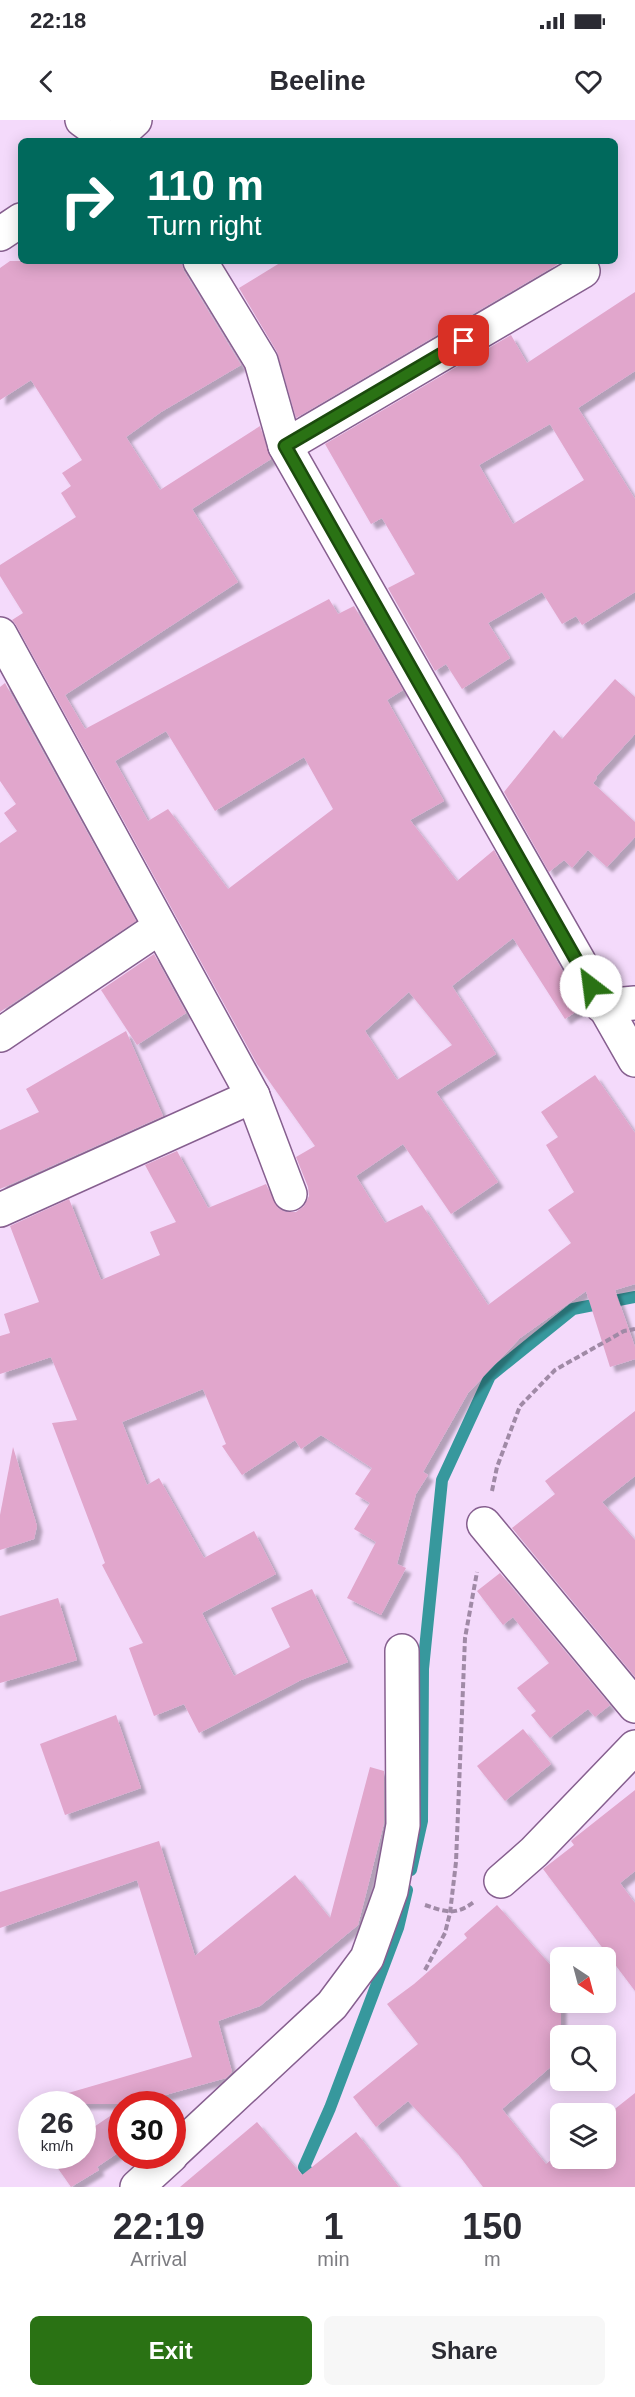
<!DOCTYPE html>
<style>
body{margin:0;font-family:Helvetica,sans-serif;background:#f7f7f7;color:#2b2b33;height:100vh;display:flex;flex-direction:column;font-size:22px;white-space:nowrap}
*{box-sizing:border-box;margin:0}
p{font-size:20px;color:#7c7c81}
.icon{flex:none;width:33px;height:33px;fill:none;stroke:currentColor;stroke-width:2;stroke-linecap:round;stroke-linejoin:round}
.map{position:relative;height:2067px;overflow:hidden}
.sheet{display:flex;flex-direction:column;background:#fff;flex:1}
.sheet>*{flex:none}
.hud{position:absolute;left:18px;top:18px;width:600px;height:126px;border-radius:9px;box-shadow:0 3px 15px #0003;background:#00695c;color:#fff;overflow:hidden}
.needle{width:39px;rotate:144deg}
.controls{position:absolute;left:550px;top:1827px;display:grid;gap:12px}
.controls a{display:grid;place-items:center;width:66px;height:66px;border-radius:9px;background:#fff;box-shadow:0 3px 15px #0003;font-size:30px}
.speed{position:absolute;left:18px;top:1971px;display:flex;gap:12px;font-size:30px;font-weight:700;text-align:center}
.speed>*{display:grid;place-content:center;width:78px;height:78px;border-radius:50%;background:#fff;box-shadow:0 3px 15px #0003;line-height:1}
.speed small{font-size:15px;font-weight:400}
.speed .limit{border:9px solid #d22;background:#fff;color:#111}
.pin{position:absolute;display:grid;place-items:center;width:51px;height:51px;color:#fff;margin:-26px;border-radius:12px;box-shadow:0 3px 9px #0006}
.me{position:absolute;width:66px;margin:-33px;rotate:330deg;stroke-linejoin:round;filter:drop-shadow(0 0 4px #0008)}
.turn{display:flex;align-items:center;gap:21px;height:126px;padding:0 30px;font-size:27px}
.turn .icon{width:78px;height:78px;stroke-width:2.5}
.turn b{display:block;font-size:42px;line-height:51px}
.eta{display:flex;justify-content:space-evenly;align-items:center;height:102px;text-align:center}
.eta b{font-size:36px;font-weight:700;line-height:42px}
.button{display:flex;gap:12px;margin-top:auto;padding:12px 30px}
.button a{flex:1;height:69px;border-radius:9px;background:#2a7214;color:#fff;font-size:24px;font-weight:700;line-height:69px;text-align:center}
.button a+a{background:#f7f7f7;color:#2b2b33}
.status{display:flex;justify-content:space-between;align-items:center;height:42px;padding:0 30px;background:#fff;direction:ltr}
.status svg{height:16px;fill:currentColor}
header{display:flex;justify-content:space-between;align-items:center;height:78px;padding:0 30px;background:#fff;font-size:27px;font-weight:700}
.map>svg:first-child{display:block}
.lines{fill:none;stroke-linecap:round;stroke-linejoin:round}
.stream{stroke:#37989d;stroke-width:12}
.building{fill:#e1a6cc;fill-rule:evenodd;filter:url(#shadow)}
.minor-casing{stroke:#865f8f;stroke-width:36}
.path{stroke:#a08aa6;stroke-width:4;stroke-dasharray:6 3;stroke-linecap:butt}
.minor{stroke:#fff;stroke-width:33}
.route-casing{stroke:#1b4a0d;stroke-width:15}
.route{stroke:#2a7214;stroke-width:10}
</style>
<div class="status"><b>22:18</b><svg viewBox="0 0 49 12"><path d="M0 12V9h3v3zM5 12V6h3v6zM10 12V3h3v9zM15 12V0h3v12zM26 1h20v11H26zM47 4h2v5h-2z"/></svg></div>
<header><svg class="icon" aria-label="back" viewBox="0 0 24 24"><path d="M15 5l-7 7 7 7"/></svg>Beeline<svg class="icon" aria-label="heart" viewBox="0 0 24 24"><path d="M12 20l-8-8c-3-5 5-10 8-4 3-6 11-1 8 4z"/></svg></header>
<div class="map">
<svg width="635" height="2067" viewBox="0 0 635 2067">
<defs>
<filter id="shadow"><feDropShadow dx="5.5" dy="5.5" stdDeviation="1.5" flood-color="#0004"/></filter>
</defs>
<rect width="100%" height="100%" fill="#f4dafb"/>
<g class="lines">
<g class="stream">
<path d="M411 1750 422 1701 423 1549 442 1360 490 1256 573 1189 635 1177"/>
<path d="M320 2067 304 2047 330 1988 398 1808 407 1770"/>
</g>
</g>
<g class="building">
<path d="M10 141H181L184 151 241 245 161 292 126 317 160 370 260 306 271 339 192 389 238 462 65 575 85 609 329 479 338 494 354 486 403 570 387 580 444 681 410 700 457 761 494 730 583 887 565 899 513 818 452 866 496 934 436 972 498 1062 451 1094 403 1024 356 1056 385 1103 422 1085 488 1185 571 1123 548 1090 574 1072 546 1025 558 1017 541 992 595 955 635 1013V1164L615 1170 635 1227V1239L610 1247 586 1171 520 1218 468 1273 423 1352 428 1355 416 1374 397 1444 406 1448 381 1495 347 1478 376 1422 354 1409 370 1383 355 1374 372 1348 321 1315 301 1329 295 1320 242 1355 222 1326 226 1324 203 1269 122 1302 147 1365 159 1358 204 1438 254 1411 276 1454 202 1493 234 1556 290 1527 271 1488 312 1469 348 1542 301 1560 199 1613 184 1584 154 1596 129 1528 143 1523 102 1445 105 1443 52 1303 77 1300 51 1237 0 1254V1216L10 1213 4 1194 39 1182 10 1106 69 1079 101 1160 160 1135 150 1112 176 1102 145 1045 177 1031 208 1088 266 1064 278 1088 286 1092H296L304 1086 309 1076 308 1067 296 1037 315 1026 257 944 16 505 12 500 23 493 0 456V445L76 397 61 373 71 366 62 353 82 340 31 260 0 280V148ZM166 611 215 691 304 637 333 689 228 769 168 689 148 701 115 641ZM409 872 452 925 397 960 365 911Z"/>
<path d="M283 141H563L296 298 277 232 239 168Z"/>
<path d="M635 172V251L578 288 635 379V472L582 505 576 496 562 504 542 472 488 503 510 538 462 569 446 544 435 551 388 468 415 454 382 398 371 404 325 324 511 215 527 243ZM550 304 584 360 513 404 479 345Z"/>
<path d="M615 559 635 577V614L596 657 597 658 593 663 635 702V717L607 747 588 730 572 748 564 740 549 752 504 672 554 610 562 619Z"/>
<path d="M5 563 136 801 0 892V723L17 711 4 693 16 684 0 661V567Z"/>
<path d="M154 834 186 893 137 925 101 870Z"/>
<path d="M126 911 163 996 0 1069V1010L39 992 26 969Z"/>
<path d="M635 1291V1356L602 1382 635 1420V1557L512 1408 555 1374 545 1361Z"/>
<path d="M13 1327 37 1406 34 1419 0 1430V1395Z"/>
<path d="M500 1453 610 1585 595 1597 588 1589 550 1618 531 1595 536 1591 517 1568 549 1543 513 1497 503 1505 477 1471Z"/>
<path d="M58 1478 77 1540 0 1563V1496Z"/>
<path d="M116 1595 141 1668 65 1695 40 1624Z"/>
<path d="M523 1609 551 1644 505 1681 477 1646Z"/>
<path d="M370 1647 384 1651V1703L358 1805 260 1886 218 1901 232 1952 226 1958 133 1984H59L58 1976 192 1937 137 1760 0 1808V1772L159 1721 195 1836 295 1755 330 1798Z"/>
<path d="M635 1670V1751L620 1763 635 1783V1871L543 1749 574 1725 571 1721 573 1719Z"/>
<path d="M497 1785 561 1857V1938L502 1989 546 2044 561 2032V2038H606V1996L635 1973V2067H483L458 2034 408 1981 376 2007 353 1977 418 1924 387 1884 414 1864 467 1818 464 1814Z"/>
<path d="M122 1988V2030L97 2047 99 2050 71 2067 50 2037 82 2036V2015Z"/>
<path d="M257 2002 302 2055 356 2012 399 2067H180Z"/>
</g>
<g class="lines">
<defs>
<g id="minor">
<path d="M82 0 111 21"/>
<path d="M112 21 135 0"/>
<path d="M0 114 21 100"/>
<path d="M200 141 261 241 285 326 635 940"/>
<path d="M285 326 583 151"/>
<path d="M0 514 253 976 290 1074"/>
<path d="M602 886 635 883"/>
<path d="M0 915 160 807"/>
<path d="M0 1090 253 976"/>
<path d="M484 1404 635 1586"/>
<path d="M501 1761 534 1732 635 1627"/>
<path d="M172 2034 332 1885 367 1838 391 1771 403 1705 402 1531"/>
<path d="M137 2067 171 2036"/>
</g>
</defs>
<use href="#minor" class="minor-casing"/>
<g class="path">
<path d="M492 1371 497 1347 520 1286 555 1250 624 1211 635 1209"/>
<path d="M425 1785C446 1792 455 1796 474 1782"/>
<path d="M425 1850 445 1813 450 1793 456 1742 465 1518 477 1452"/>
</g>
<use href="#minor" class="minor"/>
</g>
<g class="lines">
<defs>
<path id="route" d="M464 221 285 326 591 866"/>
</defs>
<use href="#route" class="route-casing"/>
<use href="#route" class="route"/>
</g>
</svg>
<div class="controls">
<a><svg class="needle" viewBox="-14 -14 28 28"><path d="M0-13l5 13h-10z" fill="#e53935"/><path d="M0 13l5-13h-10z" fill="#7c7c81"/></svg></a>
<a><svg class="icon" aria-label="search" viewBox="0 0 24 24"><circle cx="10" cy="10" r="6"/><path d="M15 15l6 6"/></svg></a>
<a><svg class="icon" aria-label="layers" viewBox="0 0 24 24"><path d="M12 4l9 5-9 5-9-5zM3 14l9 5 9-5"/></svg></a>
</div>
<div class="speed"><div>26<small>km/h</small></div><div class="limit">30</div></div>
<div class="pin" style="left:464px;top:221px;background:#d93025"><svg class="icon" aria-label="arrive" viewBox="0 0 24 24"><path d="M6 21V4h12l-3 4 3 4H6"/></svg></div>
<svg class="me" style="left:591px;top:866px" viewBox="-20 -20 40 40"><circle r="19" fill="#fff"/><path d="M0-13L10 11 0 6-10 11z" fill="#2a7214"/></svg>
<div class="hud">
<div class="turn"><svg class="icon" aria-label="right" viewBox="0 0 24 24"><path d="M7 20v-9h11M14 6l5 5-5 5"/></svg><div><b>110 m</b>Turn right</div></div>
</div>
</div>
<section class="sheet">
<div class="eta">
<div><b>22:19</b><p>Arrival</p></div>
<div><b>1</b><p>min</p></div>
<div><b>150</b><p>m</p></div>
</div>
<div class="button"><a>Exit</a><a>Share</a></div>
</section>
